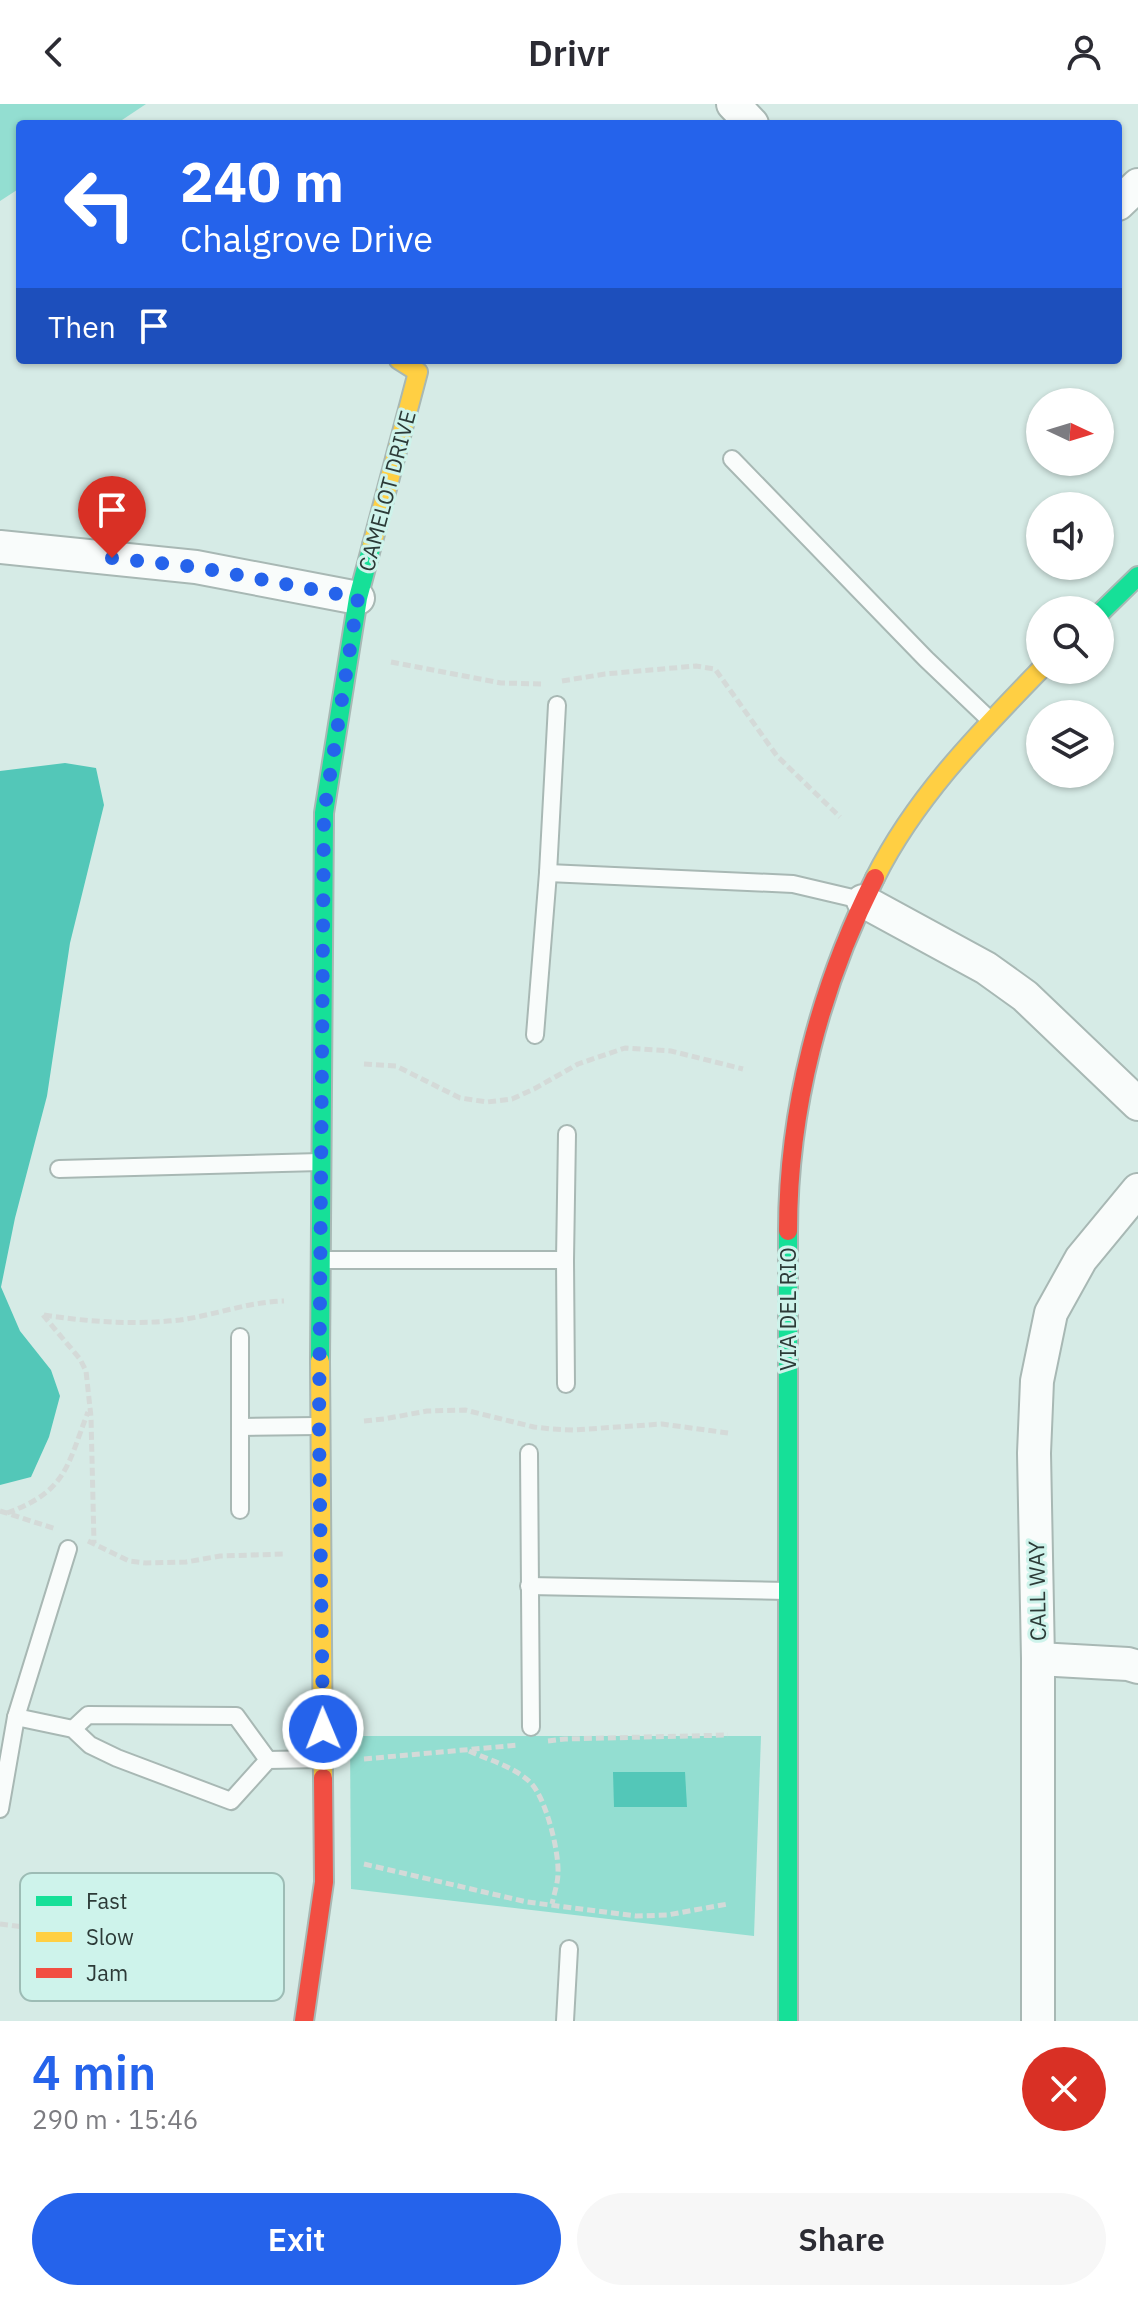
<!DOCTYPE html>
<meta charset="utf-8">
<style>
body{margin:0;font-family:"IBM Plex Sans",sans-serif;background:#f7f7f7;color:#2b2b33;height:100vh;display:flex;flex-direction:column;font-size:30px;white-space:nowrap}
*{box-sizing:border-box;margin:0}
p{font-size:26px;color:#7c7c81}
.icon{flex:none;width:44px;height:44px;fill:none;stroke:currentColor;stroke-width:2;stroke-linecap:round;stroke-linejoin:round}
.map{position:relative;height:1917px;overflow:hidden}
.sheet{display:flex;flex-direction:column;background:#fff;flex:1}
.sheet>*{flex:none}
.top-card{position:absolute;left:16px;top:16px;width:1106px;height:244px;border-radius:8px;box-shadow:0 2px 6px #0004;background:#2563eb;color:#fff;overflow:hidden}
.needle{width:52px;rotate:94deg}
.tools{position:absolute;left:1026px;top:284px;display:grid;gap:16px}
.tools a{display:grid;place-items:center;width:88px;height:88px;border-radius:50%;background:#fff;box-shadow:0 2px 6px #0004;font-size:40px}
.pin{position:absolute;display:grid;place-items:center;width:68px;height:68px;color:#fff;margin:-82px -34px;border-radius:50% 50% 50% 0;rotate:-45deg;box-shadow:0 0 8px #0007}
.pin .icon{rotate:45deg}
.me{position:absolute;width:88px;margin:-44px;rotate:359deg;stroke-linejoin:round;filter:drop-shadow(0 0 6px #0008)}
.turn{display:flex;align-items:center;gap:28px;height:168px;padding:0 32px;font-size:36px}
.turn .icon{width:104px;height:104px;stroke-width:2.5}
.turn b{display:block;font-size:56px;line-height:68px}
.then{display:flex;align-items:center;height:76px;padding:0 32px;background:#0003;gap:16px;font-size:30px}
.round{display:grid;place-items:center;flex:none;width:84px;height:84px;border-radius:42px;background:#f7f7f7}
.head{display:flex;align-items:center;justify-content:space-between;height:136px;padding:0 32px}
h1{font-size:48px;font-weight:600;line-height:60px;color:#2563eb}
.primary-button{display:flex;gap:16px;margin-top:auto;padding:16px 32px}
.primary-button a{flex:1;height:92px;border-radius:48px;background:#2563eb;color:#fff;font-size:32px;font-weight:600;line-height:92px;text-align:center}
.primary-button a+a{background:#f7f7f7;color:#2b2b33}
header{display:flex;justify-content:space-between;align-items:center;height:104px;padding:0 32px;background:#fff;font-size:36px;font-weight:600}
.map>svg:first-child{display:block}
.green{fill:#93ded1}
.water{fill:#53c7b8}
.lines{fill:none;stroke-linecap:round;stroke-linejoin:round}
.lane-casing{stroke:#a8b8b4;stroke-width:20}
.street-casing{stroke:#a8b8b4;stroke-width:36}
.fast-casing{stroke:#a8b8b4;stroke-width:22}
.slow-casing{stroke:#a8b8b4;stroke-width:22}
.jam-casing{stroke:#a8b8b4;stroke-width:22}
.path{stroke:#d4dad8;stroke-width:5;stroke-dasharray:8 4;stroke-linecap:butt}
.lane{stroke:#f9fcfb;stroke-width:16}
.street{stroke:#f9fcfb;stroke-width:32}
.fast{stroke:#16e098;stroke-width:18}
.slow{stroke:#ffcf43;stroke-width:18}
.jam{stroke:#f24e42;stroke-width:18}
.route{stroke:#2563eb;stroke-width:14;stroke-dasharray:0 25.2}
.labels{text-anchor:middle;stroke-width:6;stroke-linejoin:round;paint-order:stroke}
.street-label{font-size:22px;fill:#2c3a37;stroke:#cef3eb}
.key{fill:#cef3eb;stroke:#9dbcb5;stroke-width:2}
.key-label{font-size:22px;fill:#2c3a37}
</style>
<header><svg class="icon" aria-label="back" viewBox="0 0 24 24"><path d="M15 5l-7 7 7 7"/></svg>Drivr<svg class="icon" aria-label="person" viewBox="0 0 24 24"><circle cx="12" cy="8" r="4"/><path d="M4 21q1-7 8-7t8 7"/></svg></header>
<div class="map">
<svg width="1138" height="1917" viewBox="0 0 1138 1917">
<rect width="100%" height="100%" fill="#d6ebe6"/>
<g class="green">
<path d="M0 0H146L116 20H20V84L0 97Z"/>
<path d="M350 1632H761L754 1832 351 1785Z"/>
</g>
<g class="water">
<path d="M65 659 96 664 104 701 70 839 47 992 15 1114 1 1183 20 1227 51 1266 60 1292 49 1333 31 1373 0 1381V667Z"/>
<path d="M613 1668H685L687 1703H614Z"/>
</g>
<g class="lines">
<defs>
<g id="lane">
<path d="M732 355 926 555 990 616"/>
<path d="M548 769 793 780 861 796"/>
<path d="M535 931 548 769 557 601"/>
<path d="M59 1065 320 1058"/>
<path d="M322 1156H565"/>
<path d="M240 1233V1406"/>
<path d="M566 1280 565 1156 567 1030"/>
<path d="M241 1323 317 1322"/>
<path d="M529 1349 531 1623"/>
<path d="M529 1482 787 1487"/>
<path d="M16 1613 73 1625 90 1641 117 1654 231 1697 268 1656 322 1655"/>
<path d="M73 1625 88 1611 236 1612 268 1656"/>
<path d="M0 1705 16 1613 68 1445"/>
<path d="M565 1917 569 1845"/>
</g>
<g id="street">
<path d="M733 0 752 20"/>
<path d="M1118 100 1138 81"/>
<path d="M0 443 196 463 358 494"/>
<path d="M863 797 986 864 1025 892 1138 1000"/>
<path d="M1038 1555 1128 1560 1138 1563"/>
<path d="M1038 1917V1555L1034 1349 1037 1277 1051 1209 1081 1155 1138 1086"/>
</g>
<g id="fast">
<path d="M1100 509 1138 472"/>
<path d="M788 1127V1917"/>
<path d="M320 1257 324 709 358 494 372 441"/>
</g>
<g id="slow">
<path d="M372 441 418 268 399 256"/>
<path d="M875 774C915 694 978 630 1040 566"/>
<path d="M320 1257 323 1674"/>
</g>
<g id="jam">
<path d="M788 1127C788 1005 820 883 875 774"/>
<path d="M304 1917 324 1778 323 1674"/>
</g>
</defs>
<use href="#lane" class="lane-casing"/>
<use href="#street" class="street-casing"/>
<use href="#fast" class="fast-casing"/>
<use href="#slow" class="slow-casing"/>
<use href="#jam" class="jam-casing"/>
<g class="path">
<path d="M391 558 501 579 544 580"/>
<path d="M562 577 605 570 696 562 715 565 777 652 840 713"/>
<path d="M364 960 396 962 460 994 487 998 512 995 534 985 578 960 625 944 671 947 743 965"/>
<path d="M43 1211 80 1255 86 1267 91 1313 94 1439"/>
<path d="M44 1211C89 1218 135 1221 180 1216 215 1211 248 1198 284 1197"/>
<path d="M364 1317 384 1315 427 1307 465 1306 534 1323 551 1325 573 1326 662 1320 728 1329"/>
<path d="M0 1407 56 1425"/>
<path d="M7 1409C67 1387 67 1362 88 1308"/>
<path d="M88 1437 129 1457 146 1459 186 1458 220 1452 284 1450"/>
<path d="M548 1637 565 1635 728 1631"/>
<path d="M469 1647C489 1656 515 1663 531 1679 546 1695 559 1747 558 1769 558 1779 554 1790 552 1800"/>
<path d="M364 1655 519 1641"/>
<path d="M364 1760 527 1798 636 1812 667 1811 728 1800"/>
<path d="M0 1820 39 1825 83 1826 115 1830 170 1848 193 1861 220 1870 270 1873"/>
</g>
<use href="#lane" class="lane"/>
<use href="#street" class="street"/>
<use href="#fast" class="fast"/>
<use href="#slow" class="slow"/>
<use href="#jam" class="jam"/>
</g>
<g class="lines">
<path class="route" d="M112 454 196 463 358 494 324 709 319 1322 323 1625"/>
</g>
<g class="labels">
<g class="street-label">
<text transform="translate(387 387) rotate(-75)" y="8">CAMELOT DRIVE</text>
<text transform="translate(788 1205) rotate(-90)" y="8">VIA DEL RIO</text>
<text transform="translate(1037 1487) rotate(-91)" y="8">CALL WAY</text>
</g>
</g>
<rect x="20" y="1769" width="264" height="128" rx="12" class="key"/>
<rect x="36" y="1792" width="36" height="10" fill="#16e098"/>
<rect x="36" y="1828" width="36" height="10" fill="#ffcf43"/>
<rect x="36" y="1864" width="36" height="10" fill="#f24e42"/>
<g class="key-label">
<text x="86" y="1805">Fast</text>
<text x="86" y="1841">Slow</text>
<text x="86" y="1877">Jam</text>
</g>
</svg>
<div class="tools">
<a><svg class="needle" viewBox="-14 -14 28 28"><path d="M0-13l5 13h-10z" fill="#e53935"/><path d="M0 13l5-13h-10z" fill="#7c7c81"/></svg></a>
<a><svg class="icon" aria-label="sound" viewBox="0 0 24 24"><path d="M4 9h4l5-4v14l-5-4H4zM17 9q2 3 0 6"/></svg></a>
<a><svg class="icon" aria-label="search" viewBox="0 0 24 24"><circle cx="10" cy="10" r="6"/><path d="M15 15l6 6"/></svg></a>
<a><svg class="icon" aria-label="layers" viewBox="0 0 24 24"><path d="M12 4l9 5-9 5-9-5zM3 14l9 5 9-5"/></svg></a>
</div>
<div class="pin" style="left:112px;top:454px;background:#d93025"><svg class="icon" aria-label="arrive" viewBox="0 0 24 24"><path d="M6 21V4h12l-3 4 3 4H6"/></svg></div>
<svg class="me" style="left:323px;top:1625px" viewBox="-20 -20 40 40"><circle r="17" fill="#2563eb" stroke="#fff" stroke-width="3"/><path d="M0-11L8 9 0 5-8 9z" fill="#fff"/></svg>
<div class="top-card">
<div class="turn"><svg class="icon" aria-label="left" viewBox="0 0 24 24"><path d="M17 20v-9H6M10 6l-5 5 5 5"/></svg><div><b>240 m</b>Chalgrove Drive</div></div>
<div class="then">Then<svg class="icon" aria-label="arrive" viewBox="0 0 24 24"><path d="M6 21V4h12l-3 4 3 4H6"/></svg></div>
</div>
</div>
<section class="sheet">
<div class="head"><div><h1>4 min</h1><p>290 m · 15:46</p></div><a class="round" style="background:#d93025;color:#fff"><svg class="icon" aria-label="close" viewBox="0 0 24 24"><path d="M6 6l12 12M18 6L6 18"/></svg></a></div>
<div class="primary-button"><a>Exit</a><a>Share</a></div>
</section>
